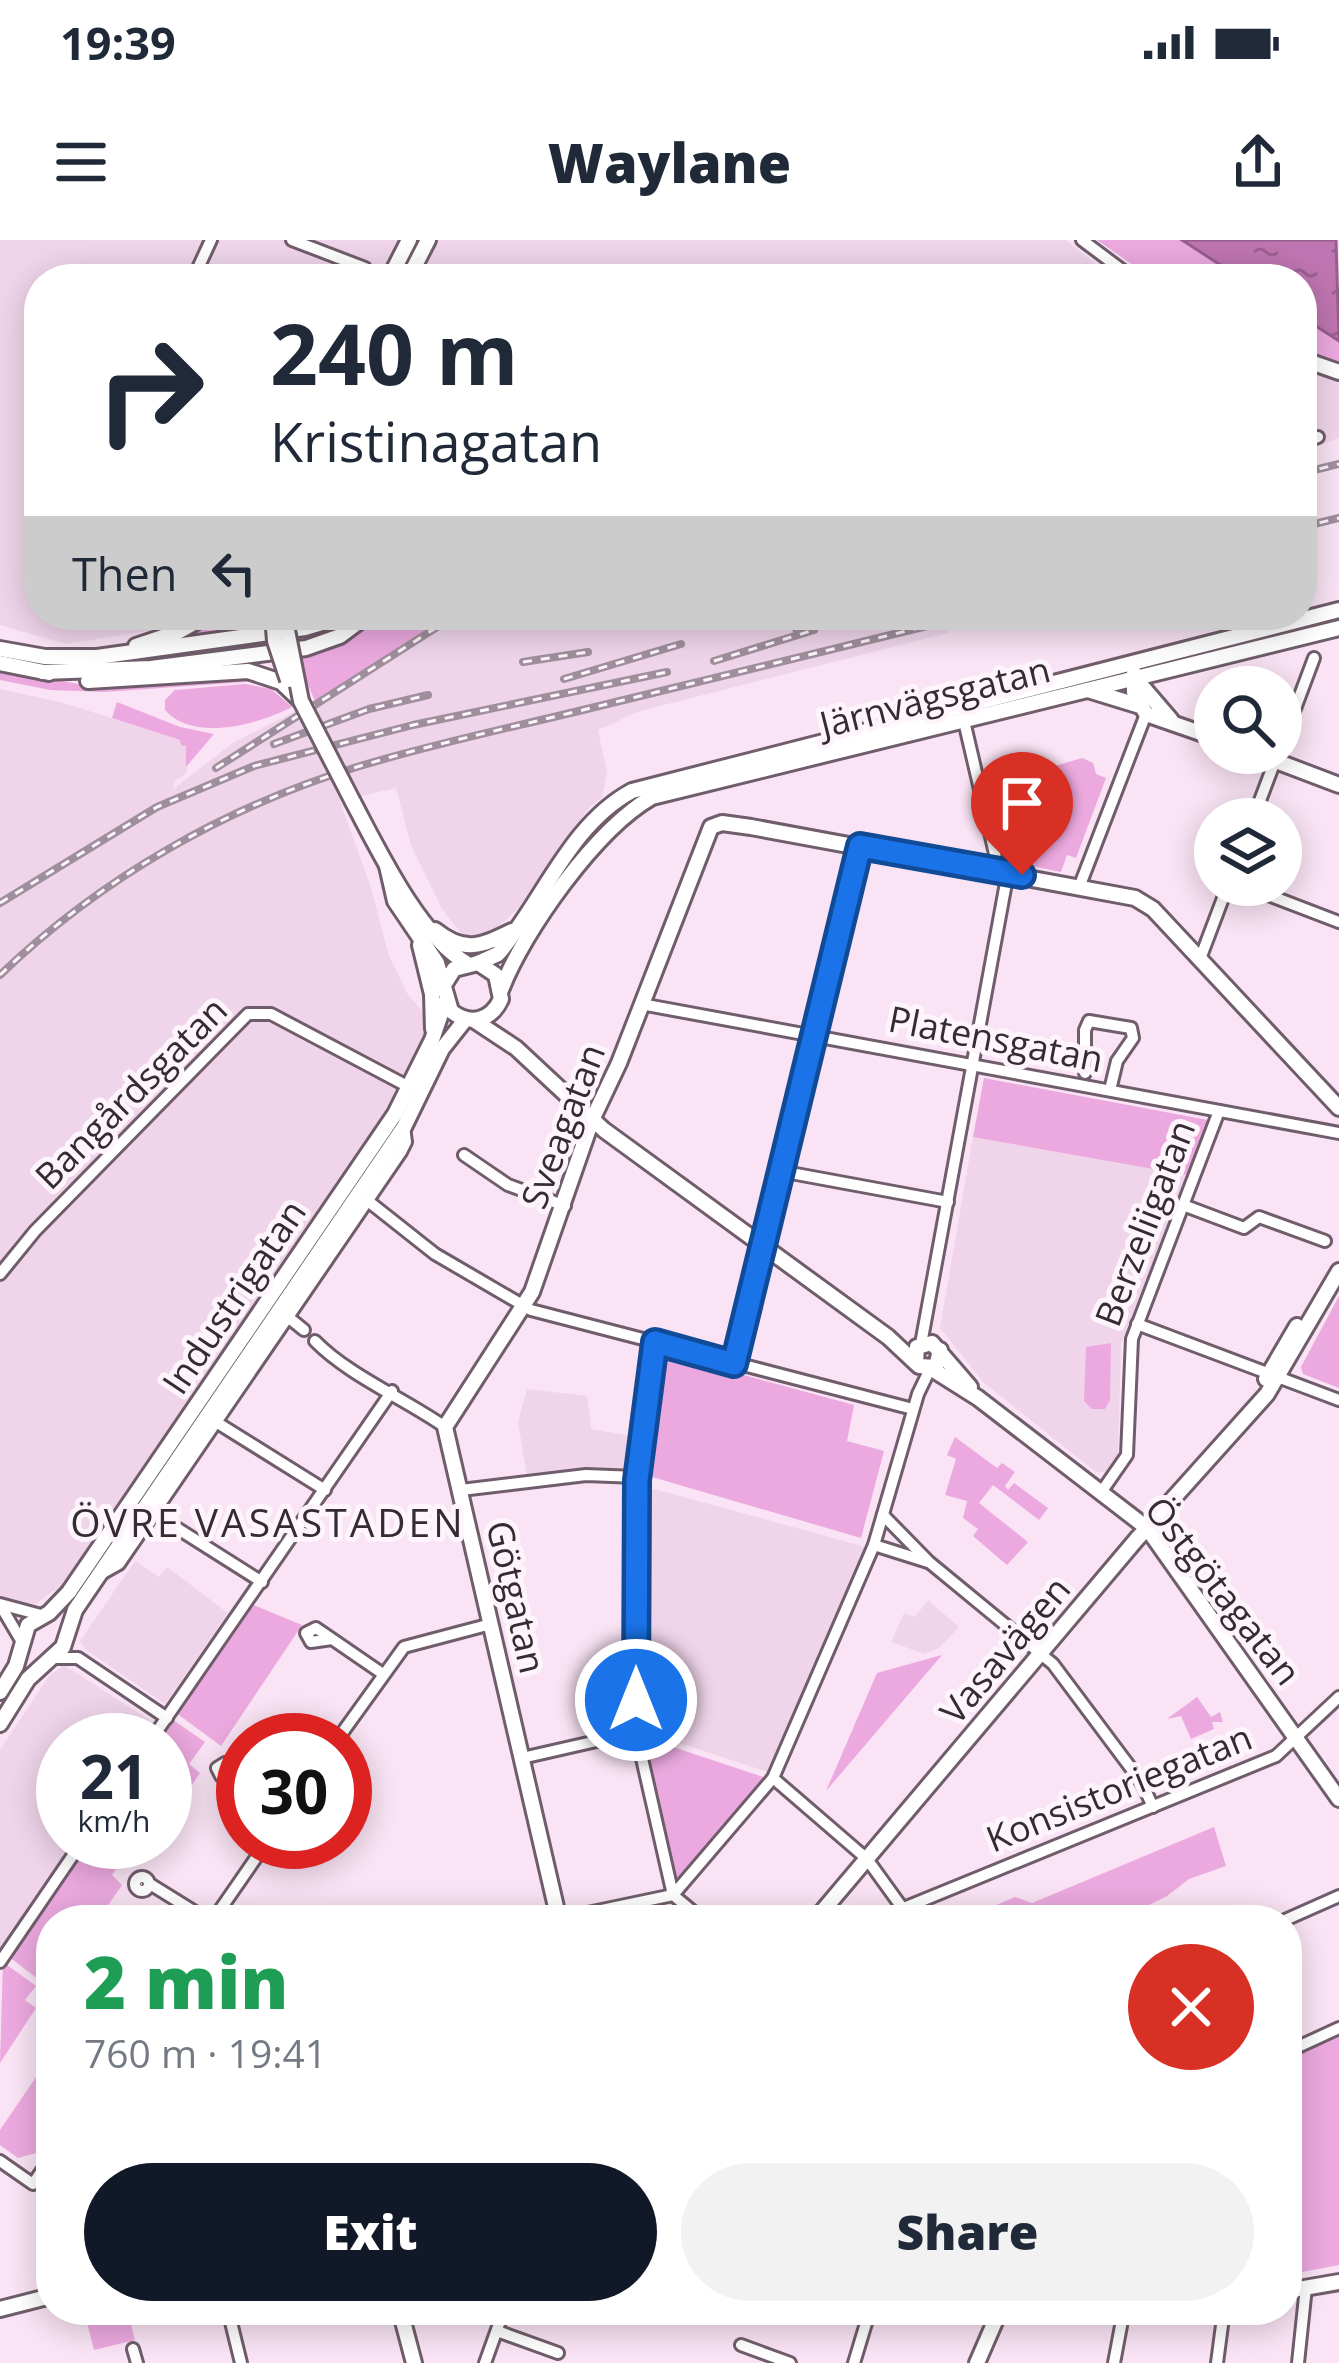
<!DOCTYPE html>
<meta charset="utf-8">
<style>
body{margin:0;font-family:"Open Sans",sans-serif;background:#f2f2f3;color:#1f2937;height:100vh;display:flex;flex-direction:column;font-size:45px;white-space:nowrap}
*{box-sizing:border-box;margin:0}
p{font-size:39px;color:#747a83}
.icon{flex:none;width:66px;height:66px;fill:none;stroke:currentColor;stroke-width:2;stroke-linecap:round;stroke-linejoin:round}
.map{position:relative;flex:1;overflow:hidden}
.sheet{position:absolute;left:36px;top:1665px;width:1266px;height:420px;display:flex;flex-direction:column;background:#fff;border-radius:48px;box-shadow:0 6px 30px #0003}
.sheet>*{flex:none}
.hud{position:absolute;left:24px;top:24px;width:1293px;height:366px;border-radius:48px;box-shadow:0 6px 30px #0003;background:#fff;color:#1f2937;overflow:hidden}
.tools{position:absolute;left:1194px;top:426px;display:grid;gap:24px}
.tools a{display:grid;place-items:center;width:108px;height:108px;border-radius:50%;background:#fff;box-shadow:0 6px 30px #0003;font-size:60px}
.speed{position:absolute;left:36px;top:1473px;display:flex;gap:24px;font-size:60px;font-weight:700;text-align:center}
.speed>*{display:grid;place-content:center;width:156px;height:156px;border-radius:50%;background:#fff;box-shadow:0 6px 30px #0003;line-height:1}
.speed small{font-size:30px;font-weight:400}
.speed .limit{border:18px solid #d22;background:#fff;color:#111}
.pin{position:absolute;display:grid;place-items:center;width:102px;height:102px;color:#fff;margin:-123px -51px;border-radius:50% 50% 50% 0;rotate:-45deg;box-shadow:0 0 12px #0007}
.pin .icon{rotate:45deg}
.me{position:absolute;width:132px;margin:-66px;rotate:0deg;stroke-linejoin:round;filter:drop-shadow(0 0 9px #0008)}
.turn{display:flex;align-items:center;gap:42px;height:252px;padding:0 48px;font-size:54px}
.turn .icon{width:156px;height:156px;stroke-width:2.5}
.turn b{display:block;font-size:84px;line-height:102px}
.then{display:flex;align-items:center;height:114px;padding:0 48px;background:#0003;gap:24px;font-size:45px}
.round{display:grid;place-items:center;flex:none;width:126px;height:126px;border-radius:63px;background:#f2f2f3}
.headline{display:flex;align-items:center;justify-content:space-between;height:204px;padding:0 48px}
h1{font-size:72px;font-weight:800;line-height:90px;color:#1e9e55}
.primary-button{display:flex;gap:24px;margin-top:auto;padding:24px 48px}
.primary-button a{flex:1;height:138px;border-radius:72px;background:#111827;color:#fff;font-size:48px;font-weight:800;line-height:138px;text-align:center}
.primary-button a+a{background:#f2f2f3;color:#1f2937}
.status{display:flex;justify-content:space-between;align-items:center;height:84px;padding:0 60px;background:#fff;direction:ltr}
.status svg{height:33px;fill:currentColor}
header{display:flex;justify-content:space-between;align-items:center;height:156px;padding:0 48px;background:#fff;font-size:54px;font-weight:800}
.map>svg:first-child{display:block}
.built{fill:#f0d5ea}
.green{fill:#eca9df}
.water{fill:url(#water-ripples);stroke:#965f8b;stroke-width:3}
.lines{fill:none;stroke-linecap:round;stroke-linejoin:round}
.street-casing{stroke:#705d6b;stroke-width:16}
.secondary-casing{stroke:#705d6b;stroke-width:20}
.street{stroke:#fff;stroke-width:10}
.secondary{stroke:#fff;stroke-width:14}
.rail-casing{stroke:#9f8f9c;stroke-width:8}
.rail{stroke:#fef5fc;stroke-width:3;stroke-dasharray:9;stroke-linecap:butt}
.secondary-bridge-casing{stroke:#705d6b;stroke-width:20;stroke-linecap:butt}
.secondary-bridge{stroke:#fff;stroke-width:14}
.route-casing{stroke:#114b97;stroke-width:30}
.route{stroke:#1a73e8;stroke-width:21}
.labels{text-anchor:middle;stroke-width:10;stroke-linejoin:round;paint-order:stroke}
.street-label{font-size:36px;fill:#352c33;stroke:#fef5fc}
.neighbourhood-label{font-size:39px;letter-spacing:3px;fill:#352c33;stroke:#fef5fc}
</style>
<div class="status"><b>19:39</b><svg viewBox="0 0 49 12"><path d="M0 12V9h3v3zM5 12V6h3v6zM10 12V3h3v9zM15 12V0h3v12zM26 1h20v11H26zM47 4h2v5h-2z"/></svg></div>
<header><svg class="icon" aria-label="menu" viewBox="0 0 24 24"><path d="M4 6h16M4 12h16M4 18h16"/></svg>Waylane<svg class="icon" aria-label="share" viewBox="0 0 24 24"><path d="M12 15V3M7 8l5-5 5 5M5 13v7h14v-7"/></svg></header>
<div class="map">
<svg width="1339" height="2123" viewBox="0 0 1339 2123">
<defs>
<pattern id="water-ripples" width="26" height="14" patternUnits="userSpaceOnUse" patternTransform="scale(3)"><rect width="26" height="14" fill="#bf75b1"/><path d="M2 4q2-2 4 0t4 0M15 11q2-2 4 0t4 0" fill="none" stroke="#9c6091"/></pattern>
</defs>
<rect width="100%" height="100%" fill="#f9e3f4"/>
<g class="built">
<path d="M0 0H1066L1114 39H39V375H190L159 389 66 404 0 385Z"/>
<path d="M1302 130 1339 143V198L1302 211Z"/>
<path d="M441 375H944L948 393 640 471 598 490 607 533 602 558 590 566 518 668 484 701H467L442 669 411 605 396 548 340 561 371 648 389 716 408 755 429 779 426 797 386 869 61 1346 35 1364 13 1361 0 1380V449L64 463 180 500 186 505 187 533 176 540 172 550 234 502 315 461 443 378Z"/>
<path d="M973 897 1187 935 1121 1104 1118 1216 1105 1232H1096L984 1143 940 1088Z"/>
<path d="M527 1149 587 1156 591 1189 636 1197 632 1226 626 1232 587 1230 527 1235 518 1182Z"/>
<path d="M643 1246 866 1307 768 1532 640 1490Z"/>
<path d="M135 1321 159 1337 167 1327 228 1373 165 1464 85 1409 80 1401Z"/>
<path d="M928 1360 959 1387 939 1408 925 1414 891 1402 904 1373 915 1377Z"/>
<path d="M64 1425 154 1483 143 1500H63V1602H74L0 1712V1510L49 1436Z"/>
</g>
<g class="green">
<path d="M1097 0H1181L1242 39H1153Z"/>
<path d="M1302 77 1339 101V124L1302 111Z"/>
<path d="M217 375H269V387L146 408 197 389Z"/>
<path d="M376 375 444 378 315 461 296 418 345 401Z"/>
<path d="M0 430 95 447 235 437 258 441 105 452 50 450 0 440Z"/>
<path d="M245 444 271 449 292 467C259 484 194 503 165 470V460L175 450Z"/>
<path d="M117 462 180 487 214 494 186 527V506L181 505 180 500 112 478Z"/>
<path d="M1082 518 1093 523 1096 534 1106 538 1076 618 1067 615 1061 632 1012 622 994 544Z"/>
<path d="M984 838 1208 880 1187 935 973 897Z"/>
<path d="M1339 1056V1148L1303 1134 1301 1127Z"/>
<path d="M1111 1103 1110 1160 1105 1169H1092L1084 1161 1086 1107Z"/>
<path d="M666 1114 854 1165 847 1201 884 1211 861 1298 642 1234 658 1117Z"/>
<path d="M955 1197 997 1228 1002 1223 1015 1232 1005 1246 1008 1250 1014 1243 1048 1268 1039 1280 993 1245 979 1263 1028 1302 1007 1325 973 1296 978 1289 963 1278 967 1261 945 1255 956 1219 947 1215Z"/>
<path d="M251 1364 302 1385 221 1506 175 1472Z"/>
<path d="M942 1415 826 1551 877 1433Z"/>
<path d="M1197 1457 1211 1477 1220 1472 1223 1482H1212L1214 1489 1191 1499 1181 1476 1167 1479Z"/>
<path d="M170 1478 205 1502 189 1524 200 1533 165 1584V1500H155Z"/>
<path d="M640 1496 766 1538 673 1645Z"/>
<path d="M1214 1587 1226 1626 1189 1639 1167 1656 1120 1680H961L1015 1657 1032 1663Z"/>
<path d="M88 1602 121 1622 112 1635 122 1645 98 1680H51V1723L39 1740 8 1716Z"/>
<path d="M3 1722 36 1746 25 1760 36 1768 0 1823Z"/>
<path d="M1339 1793V2025L1287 2035V1818Z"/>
<path d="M51 1815V1904L47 1910 18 1918 0 1905V1890Z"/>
<path d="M128 2073 135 2100 94 2110 87 2083Z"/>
</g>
<path class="water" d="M1182 0H1336L1339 101 1302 77V39H1242Z"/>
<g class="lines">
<defs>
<g id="street">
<path d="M292 0 365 28"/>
<path d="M1082 0 1134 39"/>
<path d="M193 39 211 0"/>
<path d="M1302 203 1318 197"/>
<path d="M964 481 999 631"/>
<path d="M1281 506 1314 418"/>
<path d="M1253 579 1278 513"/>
<path d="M1080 645 1146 474"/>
<path d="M1242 645 1339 682"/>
<path d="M1200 719 1228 645"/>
<path d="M641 764 1339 893"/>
<path d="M1085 833V790L1089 781 1131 788 1133 798 1117 821 1110 850"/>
<path d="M464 915 508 945 565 966"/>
<path d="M780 931 948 962"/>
<path d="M368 961 435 1014 531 1070 913 1169"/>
<path d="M1183 965 1244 988 1259 977 1325 1001"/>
<path d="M0 1034 35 991 248 774H271L409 847"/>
<path d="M288 1077 304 1090"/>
<path d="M1137 1084 1339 1160"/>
<path d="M315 1101C348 1135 405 1159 445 1187"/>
<path d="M654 1102 637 1240 636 1492 673 1655"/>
<path d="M921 1104 1008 632"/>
<path d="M734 1124 860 606"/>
<path d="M216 1182 325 1250"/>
<path d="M461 1250 586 1235 637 1237"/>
<path d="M1102 1251 1127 1215 1132 1099 1219 871"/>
<path d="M153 1273 262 1342"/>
<path d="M883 1275 929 1322 1053 1424 1142 1543 1153 1567"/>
<path d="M874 1305 928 1322"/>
<path d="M103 1333 119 1324 401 912 406 902 404 887"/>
<path d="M0 1364 41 1375"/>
<path d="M2 1368 22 1402"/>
<path d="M332 1399 311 1402 306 1393 316 1388 383 1434"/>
<path d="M52 1418H78L167 1478"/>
<path d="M151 1500 392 1151"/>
<path d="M337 1500 404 1407 491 1384"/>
<path d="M522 1518 636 1492"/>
<path d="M240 1532 221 1536 217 1528 225 1523 243 1533"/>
<path d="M773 1538 867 1619 911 1680"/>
<circle cx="142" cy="1644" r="7"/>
<path d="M150 1644 208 1680"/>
<path d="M673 1655 773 1538 874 1305 918 1154 930 1129"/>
<path d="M904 1668 1276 1516 1339 1457"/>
<path d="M559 1679 673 1655 703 1680"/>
<path d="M213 1680 267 1602"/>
<path d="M1285 1680 1339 1656"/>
<path d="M0 1722 82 1602"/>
<path d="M51 1765V1770"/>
<path d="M1287 1812 1339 1788"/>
<path d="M0 1921 33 1944 51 1917"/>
<path d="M229 2074 241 2123"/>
<path d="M497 2091 558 2113"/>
<path d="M741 2105 790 2123"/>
<path d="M133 2109 137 2123"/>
<path d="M485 2123 504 2070"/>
<path d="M854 2123 870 2070"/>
<path d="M1114 2123 1124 2070"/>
<path d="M1217 2123 1224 2070"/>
<path d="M1298 2123 1306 2047"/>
</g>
<g id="secondary">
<path d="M389 39 409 0"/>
<path d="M408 39 428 0"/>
<path d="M1302 119 1339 132"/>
<path d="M136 406 178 392 208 375"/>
<path d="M0 409 45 417H97L305 388 349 375"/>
<path d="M0 423 49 433"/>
<path d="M43 432 151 428 306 408 340 396 368 375"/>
<path d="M1134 433V452L1146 474 1215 498"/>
<path d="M1135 438 1171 480"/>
<path d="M88 441 248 431 281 442 301 461"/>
<path d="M1088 450 1140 466"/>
<path d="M1255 513 1339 545"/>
<path d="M353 562C379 611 419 695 466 723"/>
<path d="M387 626 395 661 437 723 451 771C470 786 491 781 501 759L496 735 478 723 454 729 444 745"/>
<path d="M435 690C465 714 481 706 512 691"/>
<path d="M420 705 432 754 433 789"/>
<path d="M478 723 498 714C543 662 569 585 632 551L1339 370"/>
<path d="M501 750C524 690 596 589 652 557L1339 388"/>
<path d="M475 781 516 808 604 890 888 1097 919 1126 936 1127 940 1110"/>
<path d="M916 1122 917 1107 932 1103 970 1147"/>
<path d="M932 1129 978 1158 1147 1288 1339 1559"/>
<path d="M1266 1139 1297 1086"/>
<path d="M0 1452 16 1426 28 1385 49 1373 69 1352 395 874 432 800 445 762"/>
<path d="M0 1484 28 1439 63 1407 75 1370 404 887 442 809 465 780"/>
<path d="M559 1680 445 1187 532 1052 592 880 619 823 711 587 722 583 751 587 1135 658 1153 669 1339 868"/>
<path d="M815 1680 1136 1300 1267 1154 1339 1031"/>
<path d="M1287 2051 1339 2042"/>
<path d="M0 2069 51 2056"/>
<path d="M400 2070 414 2123"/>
<path d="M977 2123 1000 2070"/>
</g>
</defs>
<use href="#street" class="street-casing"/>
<use href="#secondary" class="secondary-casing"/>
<use href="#street" class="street"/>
<use href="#secondary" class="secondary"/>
<defs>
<g id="rail">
<path d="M1302 233 1339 224"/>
<path d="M1302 287 1339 278"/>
<path d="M796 389 842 375"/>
<path d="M714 421 814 390"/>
<path d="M523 422 588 412"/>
<path d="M564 439 681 404"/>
<path d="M274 504 369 469 428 455"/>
<path d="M216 528 456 375"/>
<path d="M0 663 157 567 254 526 413 485 667 432"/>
<path d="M0 735C101 638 227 566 360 526 436 503 514 487 591 468 718 437 845 406 972 375"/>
</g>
</defs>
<use href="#rail" class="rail-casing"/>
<use href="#rail" class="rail"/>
<defs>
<g id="secondary-bridge">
<path d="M273 375 275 401 288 440"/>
<path d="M284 375 301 461 353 562"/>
</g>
</defs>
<use href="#secondary-bridge" class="secondary-bridge-casing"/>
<use href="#secondary-bridge" class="secondary-bridge"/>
</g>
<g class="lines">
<defs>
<path id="route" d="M636 1460 637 1240 655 1102 734 1124 860 606 1022 635"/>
</defs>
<use href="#route" class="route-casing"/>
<use href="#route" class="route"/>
</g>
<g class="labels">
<g class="street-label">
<text transform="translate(935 457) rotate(-14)" y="13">Järnvägsgatan</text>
<text transform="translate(996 799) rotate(11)" y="13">Platensgatan</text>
<text transform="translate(131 853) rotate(-45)" y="13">Bangårdsgatan</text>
<text transform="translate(563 886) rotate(-69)" y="13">Sveagatan</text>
<text transform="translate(1145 983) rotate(-69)" y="13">Berzeliigatan</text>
<text transform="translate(234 1057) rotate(-56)" y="13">Industrigatan</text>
<text transform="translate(1223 1351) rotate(52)" y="13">Östgötagatan</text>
<text transform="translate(516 1357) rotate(77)" y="13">Götgatan</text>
<text transform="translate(1005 1410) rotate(-50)" y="13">Vasavägen</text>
<text transform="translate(1119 1548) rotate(-22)" y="13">Konsistoriegatan</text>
</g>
<g class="neighbourhood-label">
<text x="268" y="1297">ÖVRE VASASTADEN</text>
</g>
</g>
</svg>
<div class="tools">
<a><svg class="icon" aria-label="search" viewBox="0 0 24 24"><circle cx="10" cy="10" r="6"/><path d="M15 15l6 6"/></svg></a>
<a><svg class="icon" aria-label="layers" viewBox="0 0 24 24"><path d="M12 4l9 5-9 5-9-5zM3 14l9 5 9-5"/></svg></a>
</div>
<div class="speed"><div>21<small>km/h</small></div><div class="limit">30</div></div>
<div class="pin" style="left:1022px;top:635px;background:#d93025"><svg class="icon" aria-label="arrive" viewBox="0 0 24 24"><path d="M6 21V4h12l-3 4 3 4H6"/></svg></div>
<svg class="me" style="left:636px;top:1460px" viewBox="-20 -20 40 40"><circle r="17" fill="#1a73e8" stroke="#fff" stroke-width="3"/><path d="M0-11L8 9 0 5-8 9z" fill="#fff"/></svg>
<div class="hud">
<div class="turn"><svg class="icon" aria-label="right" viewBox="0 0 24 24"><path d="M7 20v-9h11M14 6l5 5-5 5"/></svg><div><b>240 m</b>Kristinagatan</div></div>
<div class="then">Then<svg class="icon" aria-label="left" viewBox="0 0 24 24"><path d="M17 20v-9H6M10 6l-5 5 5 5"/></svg></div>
</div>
<section class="sheet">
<div class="headline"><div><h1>2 min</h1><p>760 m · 19:41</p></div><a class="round" style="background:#d93025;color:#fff"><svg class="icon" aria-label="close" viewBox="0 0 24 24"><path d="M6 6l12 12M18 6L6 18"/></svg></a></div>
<div class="primary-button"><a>Exit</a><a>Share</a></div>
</section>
</div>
